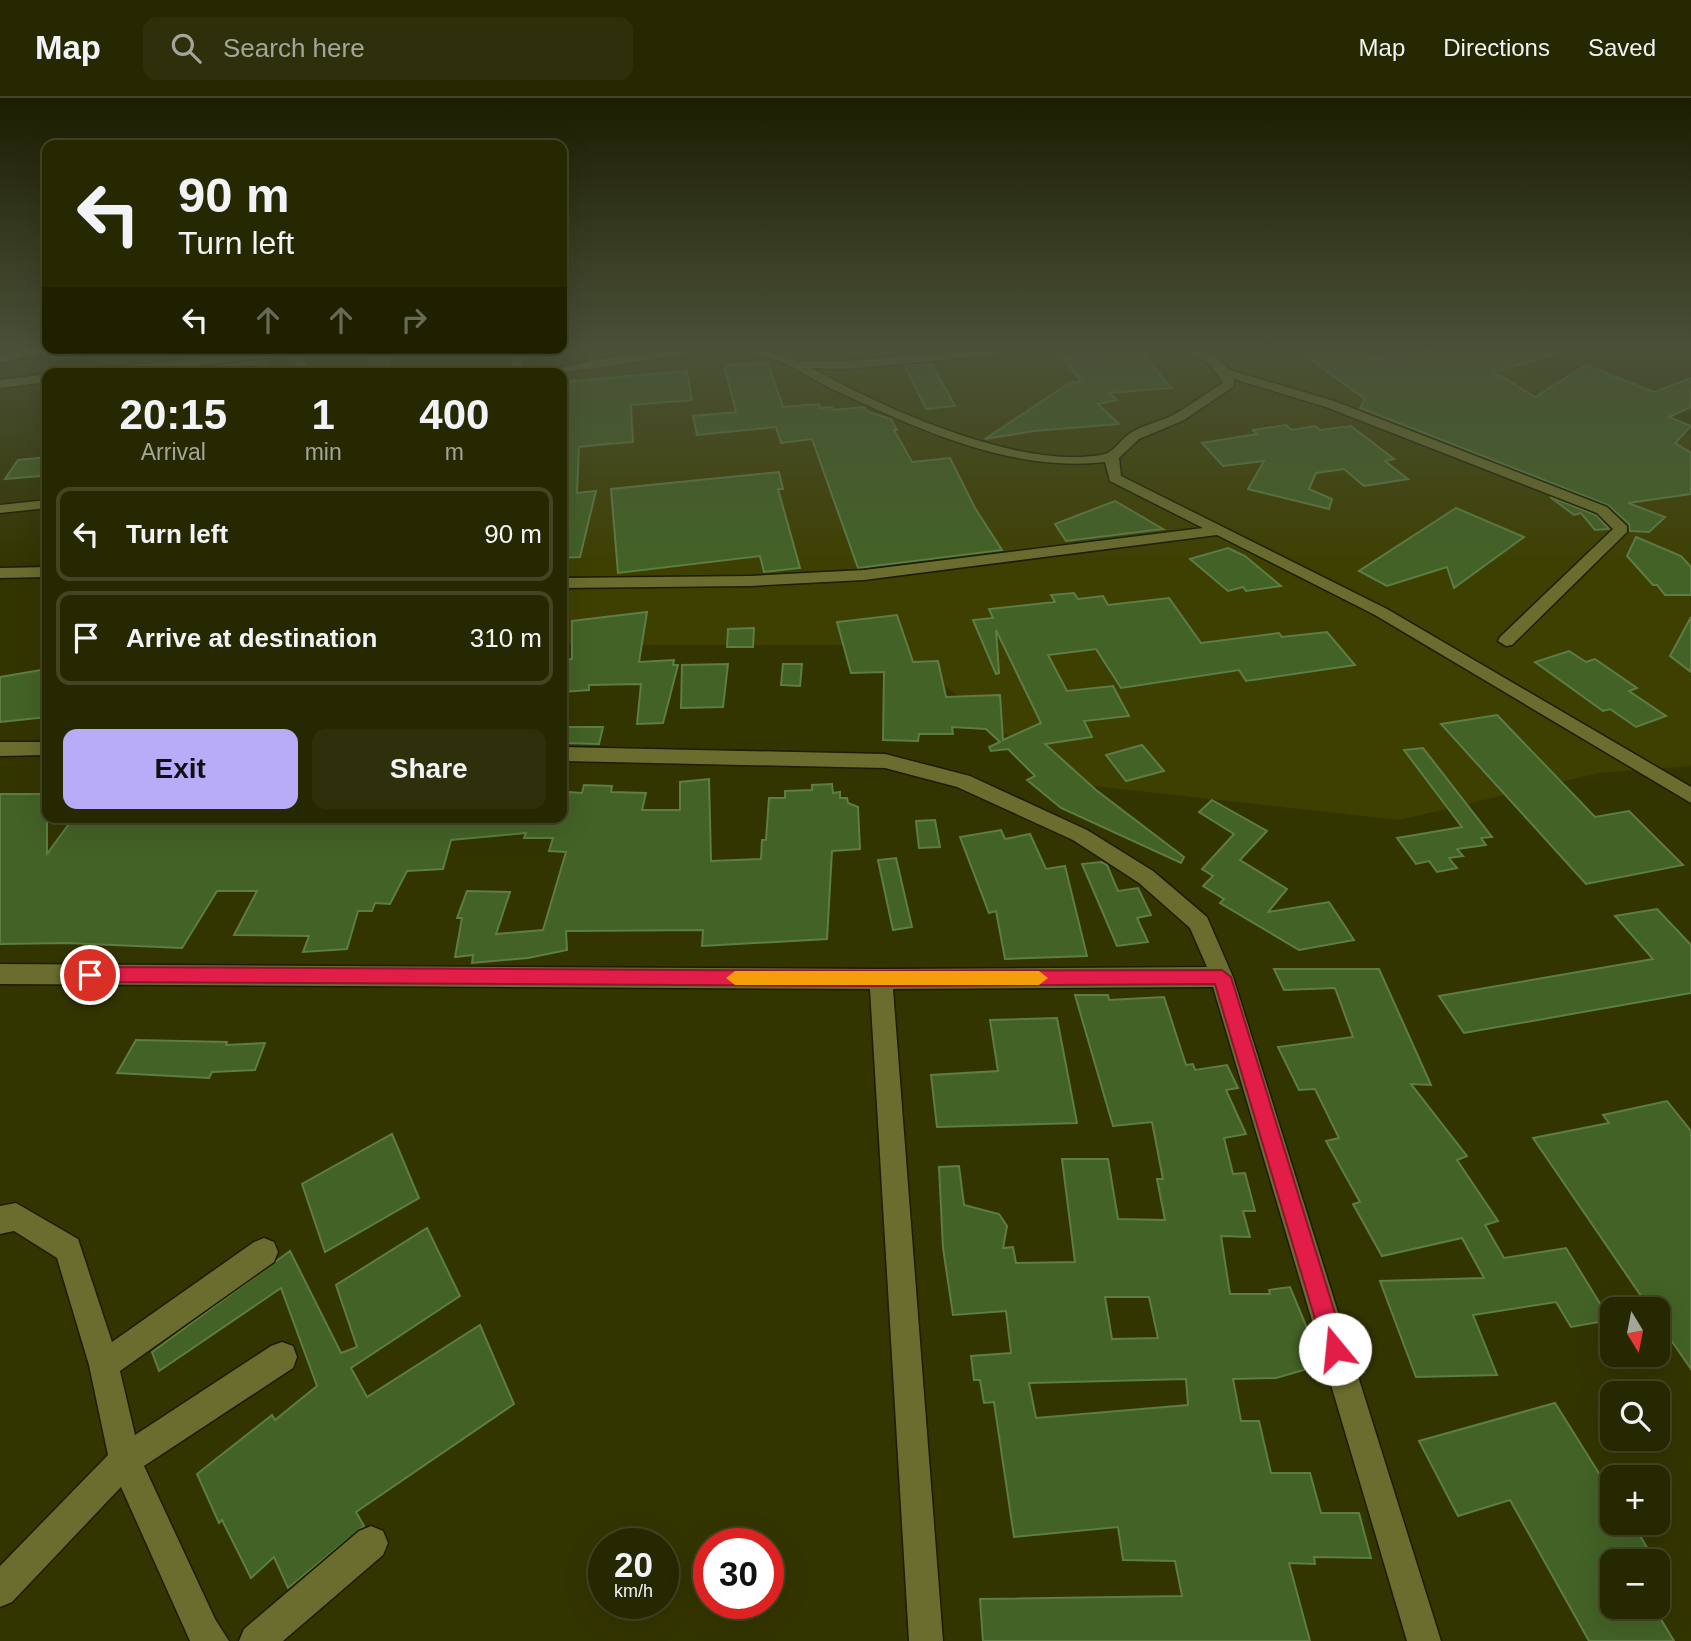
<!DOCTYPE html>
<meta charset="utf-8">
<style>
body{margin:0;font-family:Arial,sans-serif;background:#2e300b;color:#f1f3f6;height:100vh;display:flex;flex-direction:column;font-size:26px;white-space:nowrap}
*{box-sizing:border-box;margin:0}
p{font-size:23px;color:#a4a699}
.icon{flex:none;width:38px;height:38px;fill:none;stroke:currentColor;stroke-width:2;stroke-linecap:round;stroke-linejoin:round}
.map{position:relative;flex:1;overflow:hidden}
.details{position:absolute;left:42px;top:270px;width:525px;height:455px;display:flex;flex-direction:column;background:#262801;border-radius:14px;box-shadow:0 7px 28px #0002,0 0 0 2px #424423}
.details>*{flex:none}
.hud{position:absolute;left:42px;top:42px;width:525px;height:214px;border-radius:14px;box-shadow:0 7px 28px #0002,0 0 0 2px #424423;background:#262801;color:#f1f3f6;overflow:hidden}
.needle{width:46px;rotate:170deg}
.fabs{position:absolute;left:1600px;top:1199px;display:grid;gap:14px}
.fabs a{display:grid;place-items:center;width:70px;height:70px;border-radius:14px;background:#262801;box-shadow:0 7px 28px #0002,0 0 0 2px #424423;font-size:35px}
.speed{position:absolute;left:588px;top:1430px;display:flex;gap:14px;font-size:35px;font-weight:700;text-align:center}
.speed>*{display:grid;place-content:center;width:91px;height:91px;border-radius:50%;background:#262801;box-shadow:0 7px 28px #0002,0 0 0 2px #424423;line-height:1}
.speed small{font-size:18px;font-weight:400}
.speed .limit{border:10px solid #d22;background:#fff;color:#111}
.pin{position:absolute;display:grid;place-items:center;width:60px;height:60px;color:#fff;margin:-30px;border:4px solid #fff;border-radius:50%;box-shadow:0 2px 7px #0007}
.me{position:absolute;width:77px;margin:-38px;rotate:343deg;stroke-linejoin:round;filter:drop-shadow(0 0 5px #0008)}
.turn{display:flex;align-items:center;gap:24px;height:147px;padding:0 21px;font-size:32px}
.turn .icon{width:91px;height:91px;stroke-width:2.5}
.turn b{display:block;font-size:49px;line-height:60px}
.lanes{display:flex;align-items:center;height:66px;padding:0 21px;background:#0003;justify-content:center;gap:35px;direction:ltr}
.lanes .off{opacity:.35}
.eta{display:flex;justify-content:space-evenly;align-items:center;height:119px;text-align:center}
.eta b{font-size:42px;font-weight:700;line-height:49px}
.cta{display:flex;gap:14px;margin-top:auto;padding:14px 21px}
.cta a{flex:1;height:80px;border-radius:14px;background:#b8abf7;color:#111;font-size:28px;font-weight:700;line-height:80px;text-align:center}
.cta a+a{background:#2e300b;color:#f1f3f6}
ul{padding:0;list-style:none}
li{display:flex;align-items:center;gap:21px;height:94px;margin:0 14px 10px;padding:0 7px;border:4px solid #424423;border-radius:14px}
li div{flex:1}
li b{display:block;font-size:26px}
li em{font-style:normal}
header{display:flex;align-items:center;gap:42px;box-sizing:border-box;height:98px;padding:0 35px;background:#262801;border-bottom:2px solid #424423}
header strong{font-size:33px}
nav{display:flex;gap:38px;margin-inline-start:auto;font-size:24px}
.search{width:490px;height:63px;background:#2e300b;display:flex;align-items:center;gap:18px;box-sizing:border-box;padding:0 24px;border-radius:14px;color:#a4a699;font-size:26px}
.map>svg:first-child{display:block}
.built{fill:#3e4002}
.building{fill:#436226;stroke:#5e7c45;stroke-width:2;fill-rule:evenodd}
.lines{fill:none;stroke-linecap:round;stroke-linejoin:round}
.minor-casing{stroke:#1b1c00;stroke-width:3}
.minor{fill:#6a6d2d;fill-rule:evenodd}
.route{fill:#e11d48;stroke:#92132f;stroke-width:2}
.slow{fill:#f59e0b}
</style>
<header>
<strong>Map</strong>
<div class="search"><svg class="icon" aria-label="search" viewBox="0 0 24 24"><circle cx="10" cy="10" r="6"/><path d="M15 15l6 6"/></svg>Search here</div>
<nav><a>Map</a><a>Directions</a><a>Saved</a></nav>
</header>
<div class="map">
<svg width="1691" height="1543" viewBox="0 0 1691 1543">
<rect width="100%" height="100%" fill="#333501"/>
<path class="built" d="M73 250H1462L1691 337V668L1598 675 1399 722 1067 685 894 547H562V275H145L60 253Z"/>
<g class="building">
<path d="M1105 250H1136L1172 290 1109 295 1117 302 1098 306 1119 326 1034 333 985 341 1071 284H1081L1063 259 1110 255Z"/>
<path d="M1295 250H1363L1364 261 1453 250H1558L1559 255 1494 274 1535 299 1586 267 1654 294 1691 280V309L1669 319 1691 328 1675 345 1691 355V396L1628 405 1665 419 1649 434 1630 433 1629 426 1608 407 1360 310 1365 301Z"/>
<path d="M391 253 386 270 367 271 373 254Z"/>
<path d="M266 262 267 275H218L221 268Z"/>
<path d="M768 265 783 309 819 306 820 310 832 309 833 312 864 309 868 314 891 321 897 332H894L912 364 950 360 975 410 1002 452 858 470 812 341 781 345 776 329 697 337 693 318 736 314 725 271 727 267Z"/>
<path d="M932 266 955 308 926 311 905 268Z"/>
<path d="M687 273 692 302 631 307 633 344 608 346V344L607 346 579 349 577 395 596 393 580 459 562 460V284Z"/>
<path d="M1286 327 1291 332 1315 328 1320 332 1351 328 1394 361 1385 363 1408 381 1364 388 1344 371 1316 375 1309 391 1332 401 1329 411 1248 391 1264 363 1223 368 1202 345 1257 336 1253 332Z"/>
<path d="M47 359V366L40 378 5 381 18 362Z"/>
<path d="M779 374 783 391H778L800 470 764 474 760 458 618 475 611 391Z"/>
<path d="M1550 399 1596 417 1609 431 1595 432 1581 415 1574 417Z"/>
<path d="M1115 403 1163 431 1066 443 1055 426Z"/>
<path d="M1456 410 1524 439 1454 490 1447 469 1387 488 1359 473Z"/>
<path d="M1636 439 1681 458 1691 469V497H1665L1657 487H1653L1627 458Z"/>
<path d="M1228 450 1245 458 1281 488 1246 493 1243 489 1228 493 1190 461Z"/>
<path d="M1074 495 1078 501 1103 498 1108 507 1169 500 1201 545 1279 535 1282 539 1327 534 1355 567 1246 583 1239 572 1121 590 1096 551 1048 557 1067 593 1113 588 1129 618 1084 623 1092 639 1045 646 1096 692 1184 759 1181 765 1061 710 1027 682 1035 678 1008 651 991 653 989 649 1000 644 986 631 952 629 953 636H919L918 643 883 642 884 574 851 575 837 524 897 517 913 564 938 563 946 599 1000 597 1003 642 1041 625 996 532 999 575 996 576 973 522 993 520 989 511 1055 504 1051 497Z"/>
<path d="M647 514 639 564 674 562 673 567H678L663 625 637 626 641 586 589 587V592L562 594V562L572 561V523Z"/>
<path d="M1691 519V574L1670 558Z"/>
<path d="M754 530 753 549H727L728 531Z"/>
<path d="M1569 553 1586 564 1595 561 1637 590 1629 593 1666 618 1636 629 1610 611 1603 613 1535 564Z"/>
<path d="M728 566 723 609 681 610 682 567Z"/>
<path d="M783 566H802L800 588 781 587Z"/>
<path d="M47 571V619L0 624V579Z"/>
<path d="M1497 617 1595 719 1629 713 1683 767 1586 786 1441 626Z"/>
<path d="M562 629H603L599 646 562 645Z"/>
<path d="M1142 647 1164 673 1126 683 1106 657Z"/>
<path d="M1423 650 1492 739 1481 740 1486 747 1457 751 1463 758 1449 760 1457 770 1437 774 1429 763 1416 766 1397 740 1462 729 1404 652Z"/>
<path d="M709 681 711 763 761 761 762 742H766L769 700H785V693L812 692V687L832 686 833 695 840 694V700H847L848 705 858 709 860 751 832 753 827 841 702 848 703 832 574 833H566L567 852 528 860 472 865 473 857 455 859 462 820H457L467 793 510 794 496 836 543 832 566 754 549 753 553 740H524L526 735 451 742 443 771 407 773 390 806 375 805 372 813H358L347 851 303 854 309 838 234 837 257 793H217L182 850 67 845 0 846V696H47V756L74 719H562L569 694 582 695 584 687 612 688 611 694 646 695 642 712H680V684Z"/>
<path d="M1212 702 1267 733 1240 762 1287 791 1268 814 1329 804 1354 842 1299 852 1220 805 1224 801 1203 788 1213 778 1202 771 1234 736 1199 714Z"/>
<path d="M935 722 940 749 919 750 916 723Z"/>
<path d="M1001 732 1005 741 1030 736 1046 771 1065 768 1087 858 1005 861 996 813 989 815 960 739Z"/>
<path d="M896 760 912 829 893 832 878 762Z"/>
<path d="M1101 764 1107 767 1118 793 1138 790 1151 817 1137 820 1148 844 1117 848 1082 766Z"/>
<path d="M1657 811 1691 847V895L1464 935 1439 898 1653 861 1615 818Z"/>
<path d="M1274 871H1379L1431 987 1411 986 1467 1058 1457 1062 1498 1123 1485 1127 1504 1160 1566 1150 1610 1222 1571 1229 1556 1204 1473 1217 1497 1277 1416 1279 1380 1183 1484 1180 1462 1140 1382 1158 1353 1106 1360 1104 1326 1043 1339 1040 1315 991 1299 992 1278 949 1353 939 1335 890 1284 892Z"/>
<path d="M1075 897H1108L1109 902 1164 899 1186 967 1193 966 1195 972 1227 967 1238 990 1226 992 1246 1036 1224 1040 1233 1076 1245 1075 1255 1113H1243L1250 1139 1221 1138 1230 1196H1270L1269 1192 1290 1189 1307 1230 1314 1269 1276 1280 1233 1281 1241 1323H1259L1271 1375H1310L1321 1415H1359L1371 1460 1314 1459 1315 1466 1289 1465 1310 1543H983L980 1501 1182 1498 1175 1463 1123 1462 1118 1429 1014 1439 994 1304 984 1305 980 1282H974L971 1258 1011 1255 1006 1213 953 1217 943 1150 939 1069 959 1068 964 1107 999 1116 1007 1128 1003 1150 1013 1149 1016 1165 1075 1164 1062 1061H1108L1118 1121 1165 1122 1157 1081H1163L1152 1024 1113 1028ZM1105 1199H1149L1158 1240 1112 1241ZM1186 1281 1188 1307 1036 1320 1029 1285Z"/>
<path d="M1057 920 1077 1025 937 1029 931 977 998 973 990 922Z"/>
<path d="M136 942 227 944 226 947 265 945 255 972 212 974 209 980 117 975Z"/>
<path d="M1667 1003 1691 1033V1271L1657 1222V1211H1650L1533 1040 1609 1025 1603 1017Z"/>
<path d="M392 1036 419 1100 325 1154 302 1086Z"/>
<path d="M427 1130 460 1198 351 1270 367 1299 480 1227 514 1306 356 1414 364 1428 288 1490 274 1459 251 1480 222 1422 219 1425 197 1376 272 1317 275 1322 317 1288 281 1190 159 1273 152 1254 290 1153 341 1255 357 1249 336 1187Z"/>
<path d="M1555 1305 1612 1396V1424H1632L1655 1463H1612V1508H1653L1674 1543H1589L1510 1402 1458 1418 1419 1343Z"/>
</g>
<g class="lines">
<defs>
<g id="minor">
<path d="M37 250H60L0 265V257Z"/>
<path d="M287 250H299L311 275H299L291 257 133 275H93L99 271Z"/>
<path d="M512 250H524L522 275H510Z"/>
<path d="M680 250H754L798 263H845L1001 250H1047L1041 253 845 271 812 270C882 310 1024 374 1105 356 1115 353 1121 341 1129 336 1142 327 1159 324 1173 317 1190 308 1206 295 1223 285L1210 266 1182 250C1202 250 1217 256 1229 272L1334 303 1607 409 1627 428V434L1512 547 1506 548 1498 543 1500 539 1613 431 1597 415 1326 309 1234 281 1233 289 1184 322 1139 341 1119 360 1121 378 1387 511 1691 689V705L1375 517 1217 437 864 482 750 488 562 490V480L750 478 864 472 1203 430 1110 383 1105 364C1010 375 916 330 832 291 811 281 792 266 770 260 692 242 615 275 539 275L599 261Z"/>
<path d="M47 276V284L0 290V282Z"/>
<path d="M47 402V410L0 415V407Z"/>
<path d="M47 469V479L0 480V470Z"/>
<path d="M0 644H47V657L0 658Z"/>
<path d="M562 649 885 656 970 678 1087 732 1153 773 1207 819 1233 879 1441 1543H1407L1213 889 893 891 943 1543H909L870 891 0 886V866L881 871 1207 869 1190 830 1139 785 1073 742 957 689 885 670 562 663Z"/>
<path d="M16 1105 78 1141 112 1244 254 1144 264 1140 274 1144 278 1154 274 1164 120 1273 135 1337 271 1248 282 1244 293 1248 297 1259 293 1270 144 1368 215 1521 229 1543H190L121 1389 12 1504 0 1509V1468L108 1357 89 1267 57 1160 14 1133 0 1136V1108Z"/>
<path d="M371 1428 383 1433 388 1445 383 1457 283 1543H239L244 1531 359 1433Z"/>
</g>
</defs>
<use href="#minor" class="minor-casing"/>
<use href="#minor" class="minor"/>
</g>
<linearGradient id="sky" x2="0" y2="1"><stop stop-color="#1c1d01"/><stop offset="0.54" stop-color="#4a5138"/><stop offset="1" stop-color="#4a5138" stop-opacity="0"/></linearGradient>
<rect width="1691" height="466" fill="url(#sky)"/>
<path class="route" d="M90 869 881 873 1222 872 1231 879 1346 1251 1343 1259 1335 1262 1327 1259 1324 1251 1215 886 881 888 90 884 81 877Z"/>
<path class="slow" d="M735 873H1039L1048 880 1039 887H735L726 880Z"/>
</svg>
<div class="fabs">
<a><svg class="needle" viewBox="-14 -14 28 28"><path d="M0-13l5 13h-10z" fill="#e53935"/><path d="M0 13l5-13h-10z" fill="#a4a699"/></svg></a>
<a><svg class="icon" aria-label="search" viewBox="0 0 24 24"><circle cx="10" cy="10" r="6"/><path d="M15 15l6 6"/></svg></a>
<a>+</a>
<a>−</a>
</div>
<div class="speed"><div>20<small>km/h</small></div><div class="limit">30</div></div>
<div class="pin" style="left:90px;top:877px;background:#d93025"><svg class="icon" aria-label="arrive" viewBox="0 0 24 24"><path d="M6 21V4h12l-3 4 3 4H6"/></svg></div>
<svg class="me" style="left:1335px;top:1251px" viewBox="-20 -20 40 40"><circle r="19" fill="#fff"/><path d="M0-13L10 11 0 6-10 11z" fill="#e11d48"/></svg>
<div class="hud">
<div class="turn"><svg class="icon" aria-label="left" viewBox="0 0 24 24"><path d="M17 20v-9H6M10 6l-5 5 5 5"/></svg><div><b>90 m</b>Turn left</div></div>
<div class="lanes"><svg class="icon" aria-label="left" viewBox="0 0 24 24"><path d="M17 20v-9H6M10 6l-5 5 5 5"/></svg><svg class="icon off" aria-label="ahead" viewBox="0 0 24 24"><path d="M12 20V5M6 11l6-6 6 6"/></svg><svg class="icon off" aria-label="ahead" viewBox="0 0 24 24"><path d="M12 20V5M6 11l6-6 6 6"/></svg><svg class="icon off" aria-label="right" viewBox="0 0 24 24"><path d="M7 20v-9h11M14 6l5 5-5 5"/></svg></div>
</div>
<section class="details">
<div class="eta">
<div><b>20:15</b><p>Arrival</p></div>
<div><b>1</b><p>min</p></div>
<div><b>400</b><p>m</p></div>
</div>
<ul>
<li><svg class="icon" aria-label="left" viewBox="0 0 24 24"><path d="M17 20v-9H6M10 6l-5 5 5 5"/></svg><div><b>Turn left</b></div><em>90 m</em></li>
<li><svg class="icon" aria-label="arrive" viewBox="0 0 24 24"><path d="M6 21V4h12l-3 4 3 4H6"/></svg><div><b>Arrive at destination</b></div><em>310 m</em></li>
</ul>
<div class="cta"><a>Exit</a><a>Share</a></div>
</section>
</div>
